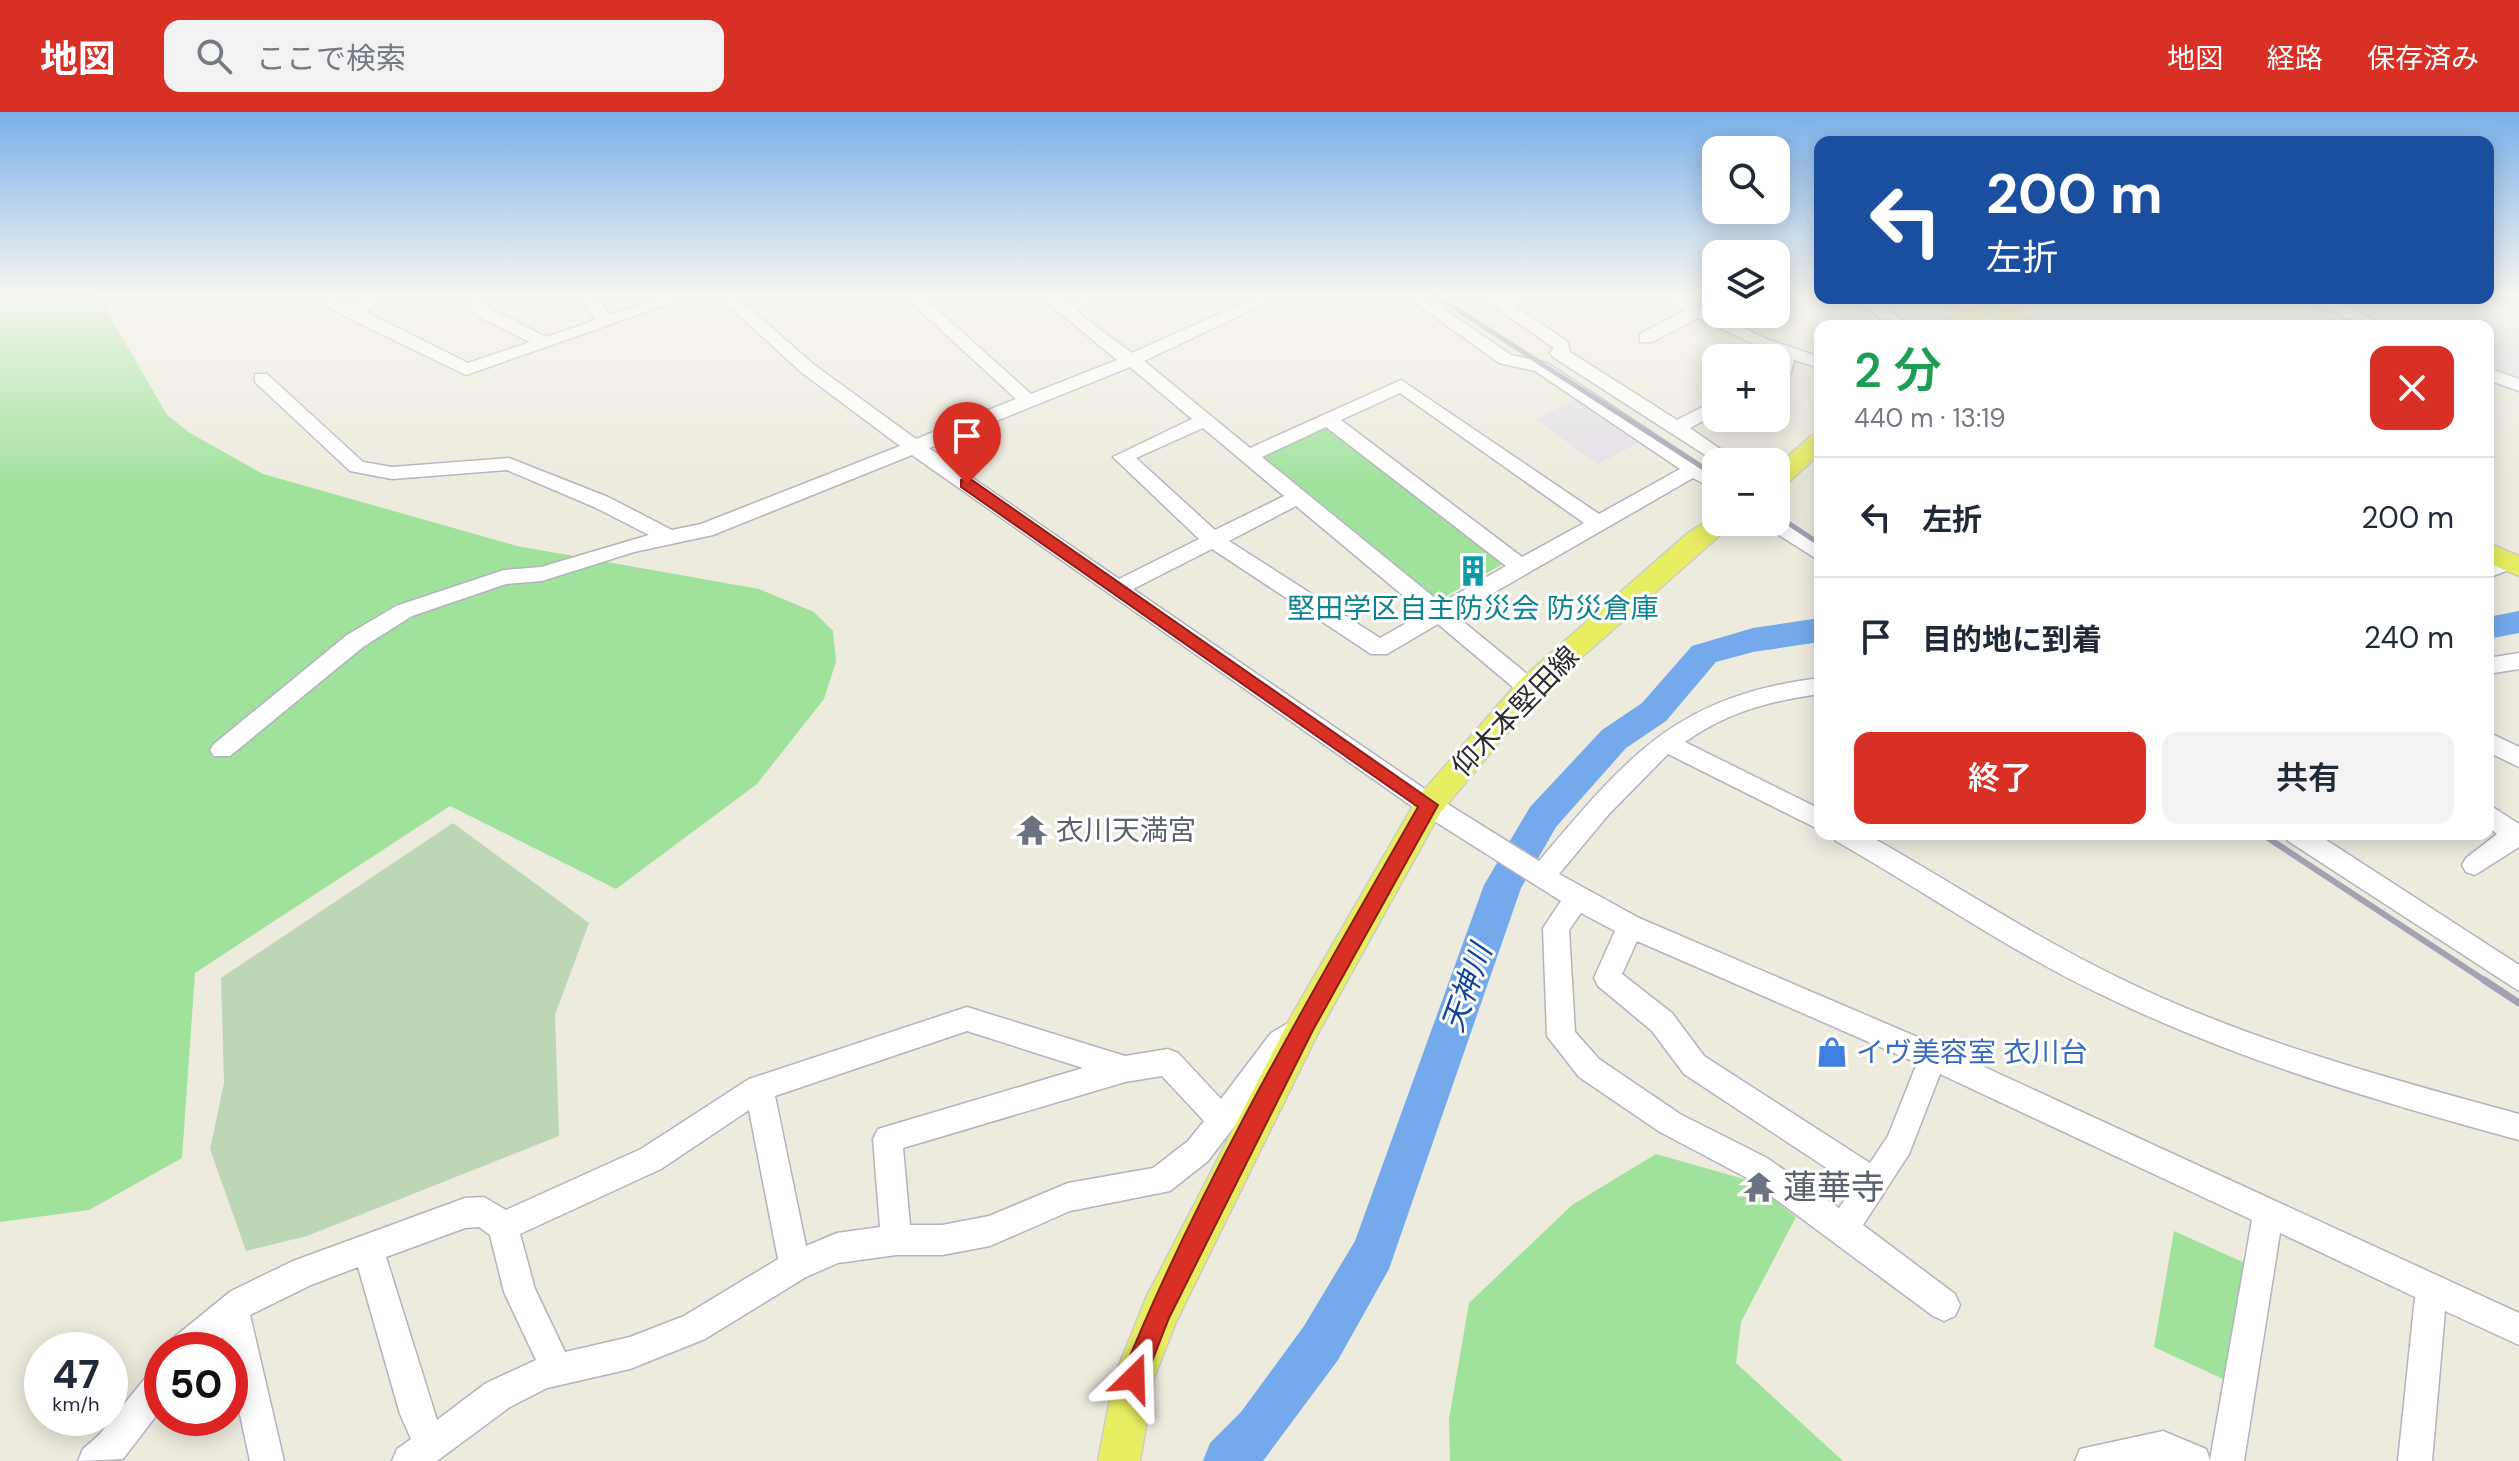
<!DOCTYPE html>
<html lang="ja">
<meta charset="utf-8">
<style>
body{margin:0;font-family:"DM Sans","Noto Sans JP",sans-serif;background:#f2f2f3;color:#1f2937;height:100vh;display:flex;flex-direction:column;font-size:30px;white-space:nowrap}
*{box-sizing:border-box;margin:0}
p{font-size:26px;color:#747a83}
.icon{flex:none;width:44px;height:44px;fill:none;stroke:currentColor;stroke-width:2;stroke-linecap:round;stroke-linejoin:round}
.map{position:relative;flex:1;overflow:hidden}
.sheet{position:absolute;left:1814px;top:208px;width:680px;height:520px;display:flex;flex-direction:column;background:#fff;border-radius:16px;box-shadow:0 4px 20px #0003}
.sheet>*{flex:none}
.hud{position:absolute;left:1814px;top:24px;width:680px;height:168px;border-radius:16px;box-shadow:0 4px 20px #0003;background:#1a4fa0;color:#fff;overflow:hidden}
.tools{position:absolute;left:1702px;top:24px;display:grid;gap:16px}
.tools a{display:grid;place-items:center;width:88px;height:88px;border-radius:16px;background:#fff;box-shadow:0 4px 20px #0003;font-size:40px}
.speed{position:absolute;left:24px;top:1220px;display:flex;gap:16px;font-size:40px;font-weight:700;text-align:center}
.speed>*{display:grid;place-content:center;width:104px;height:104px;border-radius:50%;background:#fff;box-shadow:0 4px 20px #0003;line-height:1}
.speed small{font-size:20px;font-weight:400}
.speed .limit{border:12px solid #d22;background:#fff;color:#111}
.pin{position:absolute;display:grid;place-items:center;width:68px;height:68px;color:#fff;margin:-82px -34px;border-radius:50% 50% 50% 0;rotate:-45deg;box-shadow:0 0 8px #0007}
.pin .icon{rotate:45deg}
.me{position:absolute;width:88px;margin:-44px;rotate:22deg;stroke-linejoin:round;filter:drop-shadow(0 0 6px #0008)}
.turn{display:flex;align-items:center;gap:28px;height:168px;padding:0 40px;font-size:36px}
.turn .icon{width:104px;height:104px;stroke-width:2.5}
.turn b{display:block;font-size:56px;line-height:68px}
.round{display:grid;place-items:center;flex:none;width:84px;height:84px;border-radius:16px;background:#f2f2f3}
.overview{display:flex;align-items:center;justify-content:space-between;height:136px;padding:0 40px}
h1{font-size:48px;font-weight:600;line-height:60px;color:#1e9e55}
.button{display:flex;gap:16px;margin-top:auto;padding:16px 40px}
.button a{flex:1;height:92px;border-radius:16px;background:#d93025;color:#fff;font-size:32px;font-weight:600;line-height:92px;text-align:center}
.button a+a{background:#f2f2f3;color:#1f2937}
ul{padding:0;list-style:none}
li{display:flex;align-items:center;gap:24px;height:120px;padding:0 40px;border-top:2px solid #e0e1e3}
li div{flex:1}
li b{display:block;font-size:30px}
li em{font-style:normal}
header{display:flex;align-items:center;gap:48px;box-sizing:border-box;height:112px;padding:0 40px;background:#d93025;color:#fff}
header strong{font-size:38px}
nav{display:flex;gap:44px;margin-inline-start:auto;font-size:28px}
.search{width:560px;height:72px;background:#f2f2f3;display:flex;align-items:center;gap:20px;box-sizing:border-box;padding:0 28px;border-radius:16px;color:#747a83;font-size:30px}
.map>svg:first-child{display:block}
.industrial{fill:#e3dfe6}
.green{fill:#a0e29c}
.cemetery{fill:#bcd6b6}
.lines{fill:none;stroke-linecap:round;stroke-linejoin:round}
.river{fill:#74aaec;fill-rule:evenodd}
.minor-casing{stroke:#b3b2bf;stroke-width:3}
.major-casing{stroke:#ccc;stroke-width:3}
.minor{fill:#fff;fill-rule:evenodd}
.major{fill:#e7ee62;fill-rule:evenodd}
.rail-far2{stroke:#a4a1b5;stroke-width:5}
.rail-far1{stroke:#a4a1b5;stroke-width:6}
.rail{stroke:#a4a1b5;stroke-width:7}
.route{fill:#d93025;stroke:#8d1f18;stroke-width:2}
.labels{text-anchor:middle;stroke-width:6;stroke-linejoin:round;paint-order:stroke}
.culture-label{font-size:28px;fill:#0d838f;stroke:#fff}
.street-label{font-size:28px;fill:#2c2c2c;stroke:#fff}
.worship-label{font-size:28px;fill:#5b616d;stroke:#fff;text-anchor:start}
.shop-label{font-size:28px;fill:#366cbe;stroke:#fff;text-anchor:start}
.water-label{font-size:30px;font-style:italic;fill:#10449b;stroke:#fff}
.near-worship-label{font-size:34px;fill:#5b616d;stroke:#fff;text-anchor:start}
</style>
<header>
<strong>地図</strong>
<div class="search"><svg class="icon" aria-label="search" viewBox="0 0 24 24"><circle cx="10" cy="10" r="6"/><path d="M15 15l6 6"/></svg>ここで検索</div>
<nav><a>地図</a><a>経路</a><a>保存済み</a></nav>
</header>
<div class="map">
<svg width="2519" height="1349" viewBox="0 0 2519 1349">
<rect width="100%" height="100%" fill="#edebde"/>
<g class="industrial">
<path d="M2488 182H2519V266L2488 253V214H2397L2331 186H2488Z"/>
<path d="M1580 285 1643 328 1598 352 1535 307Z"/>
</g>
<g class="green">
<path d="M0 182H97L167 303 190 321 263 362 517 434 759 477 814 500 833 519 836 550 824 587 757 672 616 777 450 694 195 861 182 1046 89 1098 0 1110Z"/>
<path d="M1324 313 1503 452 1439 488 1262 343Z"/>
<path d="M1656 1042 1751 1069 1796 1105 1741 1210 1736 1251 1843 1349H1450L1449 1307 1469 1191 1572 1093Z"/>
<path d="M2174 1119 2258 1157 2236 1273 2154 1235Z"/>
</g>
<path class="cemetery" d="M453 711 589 811 555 903 559 1024 307 1124 246 1139 210 1037 224 971 221 866Z"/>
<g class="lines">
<g class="river">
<path d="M2519 499V521L2488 527V505Z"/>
<path d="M1820 506V530L1753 540 1716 550 1666 609 1626 636 1556 715 1521 776 1389 1157 1338 1248 1263 1349H1203L1210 1331 1241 1300 1304 1214 1355 1129 1484 773 1530 695 1602 618 1642 591 1692 534 1753 516Z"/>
</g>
<defs>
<g id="minor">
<path d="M310 182H331L352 193 369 182H389L366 200 468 251 530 230 475 203 461 182H478L487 195 546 225 596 208 576 182H593L610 203 672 182H697L466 263 346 205Z"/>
<path d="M716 182H734L813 252 916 327 1016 287 902 182H920L1031 282 1117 248 1037 182H1056L1066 191 1089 182H1112L1076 199 1132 241 1263 182H1285L1144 249 1250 336 1401 268 1599 402 1680 357 1535 259 1499 251 1403 182H1422L1511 243 1547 251 1716 363V378L1693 366 1455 503 1537 570 1540 576 1537 582H1521L1438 512 1387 542H1371L1212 437 1133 477 1438 686 1539 749C1628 644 1676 584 1820 566V582C1769 589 1727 600 1685 630L1820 697V718L1668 642 1609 702 1559 762 1639 806 1943 936 2519 1201V1233L2445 1199 2432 1349H2398L2415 1185 2280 1121 2244 1349H2075L2080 1337 2163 1319 2206 1337 2210 1348 2252 1108 1940 962 1909 1042 1863 1113 1955 1182 1960 1193 1955 1204 1944 1209 1933 1204 1747 1066 1660 1020 1579 965 1547 924 1543 816 1561 789 1420 700 912 343 713 423 634 440 542 469 506 472 412 504 363 535 230 644H214L210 638 214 632 347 523 396 494 504 458 541 455 649 423 594 395 507 358 392 367 350 359 255 270V262H267L363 350 392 355 509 346 608 385 672 418 701 412 900 334 801 260ZM1130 255 1192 307 1113 345 1199 427 1119 467 929 336ZM1400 281 1584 411 1522 445 1341 308ZM1326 315 1506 454 1441 491 1262 345ZM1203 316 1284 384 1215 418 1136 346ZM1296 394 1424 501 1380 526 1229 429ZM1581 801 1615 819 1594 866 1598 874 1652 919 1684 962 1854 1074 1839 1096 1767 1046 1680 1002 1599 947 1575 920 1569 818ZM1637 829 1917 951 1888 1024 1870 1051 1704 944 1672 901 1622 862Z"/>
<path d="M1476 182H1496L1504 188 1516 182H1538L1516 195 1567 229 1570 240 1677 308 1716 288V302L1690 316 1739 350H1716L1553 245 1550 241 1554 236Z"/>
<path d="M1656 182H1677L1764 226 1820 245V256L1794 248 1791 261 1776 266V242L1698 206 1652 230H1640V222L1684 199Z"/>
<path d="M1856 186H1876L1909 214H1889Z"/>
<path d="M1936 186H1962L1987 197 1978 202Z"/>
<path d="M1998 186H2022L2000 198H1988V190Z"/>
<path d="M2304 186H2328L2388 214H2364Z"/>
<path d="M2488 256 2519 267V279L2488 268Z"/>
<path d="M1776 404 1820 432V449L1766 415 1763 410H1776Z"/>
<path d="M2509 443 2519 449 2516 455 2488 466V451Z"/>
<path d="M2519 541V557L2488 562V546Z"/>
<path d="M2488 620 2519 635V655L2488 640Z"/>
<path d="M2488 692 2519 712V735L2475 763 2466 760 2462 753 2466 746 2497 722 2488 715Z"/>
<path d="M1833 722H1866C1950 769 2029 822 2115 864 2243 927 2382 965 2519 1002V1028C2376 989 2233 947 2100 882 2008 838 1924 779 1836 729Z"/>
<path d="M2285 722H2317L2519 853V879L2288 729Z"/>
<path d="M967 895 1125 944 1168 937 1178 941 1221 987 1271 921 1297 906 1307 909 1311 918 1307 927 1291 939 1208 1049 1170 1079 1070 1099 990 1134 942 1143H896L838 1151 806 1165 705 1227 630 1257 547 1276 510 1295 437 1349H392L397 1337 411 1327 400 1302 358 1155 311 1173 250 1203 284 1349H250L230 1256V1238H226L223 1225 208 1238H167L172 1227 231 1179 293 1149 465 1086 484 1085 506 1098 641 1037 749 967ZM967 919 1083 956 878 1017 873 1027 880 1115 837 1121 806 1134 775 984ZM1162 964 1204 1009 1188 1029 1153 1056 1068 1071 989 1104 942 1113H910L903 1036 1125 970ZM749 998 778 1147 684 1204 630 1225 565 1240 535 1177 520 1122 661 1057ZM479 1115 490 1123 504 1180 536 1248 486 1271 437 1308 386 1145 465 1116Z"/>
<path d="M162 1254V1296L123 1347 78 1349 83 1337 99 1323 151 1259Z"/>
</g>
<g id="major">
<path d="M1970 186H1996L2038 214H2012L1991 201 1962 214H1935L1975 191Z"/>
<path d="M1820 321V341L1785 374 1776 376V355L1812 323Z"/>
<path d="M1716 403V410H1735L1539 583 1440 701 1317 923 1176 1210 1154 1266 1140 1349H1098L1114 1266 1146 1186 1293 901 1418 685 1519 569 1688 421Z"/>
<path d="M2488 431 2519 444V464L2488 451Z"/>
</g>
</defs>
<use href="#minor" class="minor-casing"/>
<use href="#major" class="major-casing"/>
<use href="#minor" class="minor"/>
<use href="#major" class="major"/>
<g class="rail-far2">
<path d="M1433 182 1716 364"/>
<path d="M1776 403 1820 432"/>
</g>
<path class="rail-far1" d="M2262 722 2487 870"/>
<path class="rail" d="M2484 868 2519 891"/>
</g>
<linearGradient id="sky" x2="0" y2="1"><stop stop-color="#79b0ea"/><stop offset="0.49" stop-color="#f7f6f0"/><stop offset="1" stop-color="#f7f6f0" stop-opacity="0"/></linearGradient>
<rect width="2519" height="371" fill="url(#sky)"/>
<path class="route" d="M961 368H972L1438 693 1313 918 1169 1206 1142 1275 1134 1278 1125 1275 1121 1266C1201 1068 1312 881 1418 695L961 375Z"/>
<defs>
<symbol id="building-bare" viewBox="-9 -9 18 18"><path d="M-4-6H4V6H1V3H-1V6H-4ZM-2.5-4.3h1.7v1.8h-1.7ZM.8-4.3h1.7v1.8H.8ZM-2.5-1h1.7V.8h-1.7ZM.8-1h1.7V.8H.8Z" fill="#0f9aa8" stroke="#fff" stroke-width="2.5" paint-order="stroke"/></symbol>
<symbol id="temple-bare" viewBox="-9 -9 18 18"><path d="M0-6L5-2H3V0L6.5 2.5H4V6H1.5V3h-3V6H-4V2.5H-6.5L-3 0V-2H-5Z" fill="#6b7280" stroke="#fff" stroke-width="2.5" paint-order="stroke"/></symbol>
<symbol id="shop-bare" viewBox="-9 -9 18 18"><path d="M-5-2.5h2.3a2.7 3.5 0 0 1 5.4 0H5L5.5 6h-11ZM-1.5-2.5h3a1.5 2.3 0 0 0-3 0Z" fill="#3f7fe0" stroke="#fff" stroke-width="2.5" paint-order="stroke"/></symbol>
</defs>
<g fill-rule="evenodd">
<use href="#building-bare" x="1451" y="437" width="44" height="44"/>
<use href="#temple-bare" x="1010" y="696" width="44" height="44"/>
<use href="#shop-bare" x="1810" y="918" width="44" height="44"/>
<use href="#temple-bare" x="1737" y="1053" width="44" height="44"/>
</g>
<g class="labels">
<g class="culture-label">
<text x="1473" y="506">堅田学区自主防災会 防災倉庫</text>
</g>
<g class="street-label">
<text transform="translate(1515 599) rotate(-46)" y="10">仰木本堅田線</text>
</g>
<g class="worship-label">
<text x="1056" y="728">衣川天満宮</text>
</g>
<g class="shop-label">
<text x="1856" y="950">イヴ美容室 衣川台</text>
</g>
<g class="water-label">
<text transform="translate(1467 876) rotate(-70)" y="10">天神川</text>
</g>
<g class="near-worship-label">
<text x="1783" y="1087">蓮華寺</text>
</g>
</g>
</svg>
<div class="tools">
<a><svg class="icon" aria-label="search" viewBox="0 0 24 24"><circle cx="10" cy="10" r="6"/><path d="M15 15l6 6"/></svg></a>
<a><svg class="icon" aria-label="layers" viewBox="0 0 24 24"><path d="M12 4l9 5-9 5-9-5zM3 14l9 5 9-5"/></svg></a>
<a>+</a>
<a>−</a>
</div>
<div class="speed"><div>47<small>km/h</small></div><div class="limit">50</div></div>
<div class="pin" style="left:967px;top:372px;background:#d93025"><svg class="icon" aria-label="arrive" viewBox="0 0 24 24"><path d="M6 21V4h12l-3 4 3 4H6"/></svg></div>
<svg class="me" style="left:1134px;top:1266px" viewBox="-20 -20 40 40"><path d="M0-17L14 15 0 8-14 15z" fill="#d93025" stroke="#fff" stroke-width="4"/></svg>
<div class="hud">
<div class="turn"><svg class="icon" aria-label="left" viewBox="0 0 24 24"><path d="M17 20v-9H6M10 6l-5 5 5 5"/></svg><div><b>200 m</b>左折</div></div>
</div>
<section class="sheet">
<div class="overview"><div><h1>2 分</h1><p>440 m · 13:19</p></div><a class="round" style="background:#d93025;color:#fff"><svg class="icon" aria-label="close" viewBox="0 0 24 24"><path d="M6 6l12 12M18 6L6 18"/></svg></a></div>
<ul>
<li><svg class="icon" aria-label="left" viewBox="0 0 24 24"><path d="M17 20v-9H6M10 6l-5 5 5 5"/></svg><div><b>左折</b></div><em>200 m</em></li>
<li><svg class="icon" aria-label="arrive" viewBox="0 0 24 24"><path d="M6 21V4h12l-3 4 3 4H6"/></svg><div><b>目的地に到着</b></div><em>240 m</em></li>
</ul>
<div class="button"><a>終了</a><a>共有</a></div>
</section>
</div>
